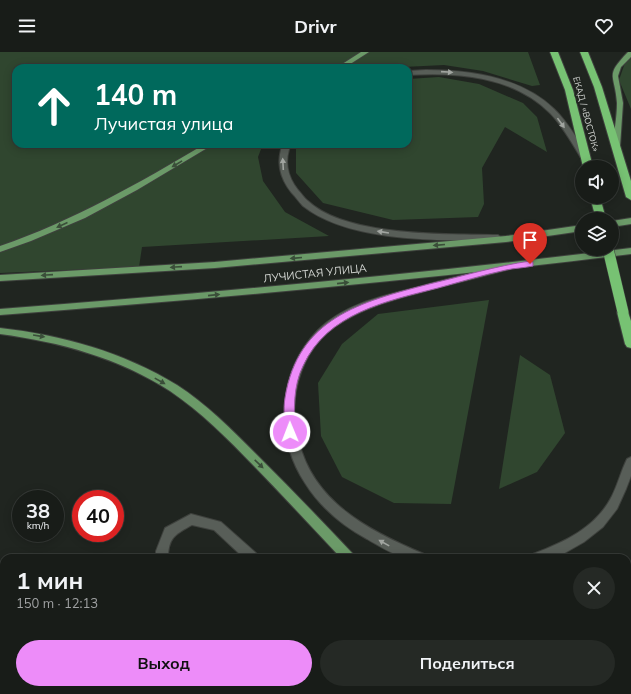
<!DOCTYPE html>
<html lang="ru">
<meta charset="utf-8">
<style>
body{margin:0;font-family:Mulish,sans-serif;background:#252925;color:#f1f3f6;height:100vh;display:flex;flex-direction:column;font-size:15px;white-space:nowrap}
*{box-sizing:border-box;margin:0}
p{font-size:13px;color:#9fa1a2}
.icon{flex:none;width:22px;height:22px;fill:none;stroke:currentColor;stroke-width:2;stroke-linecap:round;stroke-linejoin:round}
.map{position:relative;flex:1;overflow:hidden}
.details{position:absolute;left:0px;top:502px;width:631px;height:140px;display:flex;flex-direction:column;background:#181c18;border-radius:12px 12px 0 0;box-shadow:0 2px 10px #0003,0 0 0 1px #363a37}
.details>*{flex:none}
.guide{position:absolute;left:12px;top:12px;width:400px;height:84px;border-radius:12px;box-shadow:0 2px 10px #0003,0 0 0 1px #363a37;background:#00695c;color:#fff;overflow:hidden}
.buttons{position:absolute;left:575px;top:108px;display:grid;gap:8px}
.buttons a{display:grid;place-items:center;width:44px;height:44px;border-radius:50%;background:#181c18;box-shadow:0 2px 10px #0003,0 0 0 1px #363a37;font-size:20px}
.speed{position:absolute;left:12px;top:438px;display:flex;gap:8px;font-size:20px;font-weight:700;text-align:center}
.speed>*{display:grid;place-content:center;width:52px;height:52px;border-radius:50%;background:#181c18;box-shadow:0 2px 10px #0003,0 0 0 1px #363a37;line-height:1}
.speed small{font-size:10px;font-weight:400}
.speed .limit{border:6px solid #d22;background:#fff;color:#111}
.pin{position:absolute;display:grid;place-items:center;width:34px;height:34px;color:#fff;margin:-41px -17px;border-radius:50% 50% 50% 0;rotate:-45deg;box-shadow:0 0 4px #0007}
.pin .icon{rotate:45deg}
.me{position:absolute;width:44px;margin:-22px;rotate:359deg;stroke-linejoin:round;filter:drop-shadow(0 0 3px #0008)}
.turn{display:flex;align-items:center;gap:14px;height:84px;padding:0 16px;font-size:18px}
.turn .icon{width:52px;height:52px;stroke-width:2.5}
.turn b{display:block;font-size:28px;line-height:34px}
.round{display:grid;place-items:center;flex:none;width:42px;height:42px;border-radius:21px;background:#252925}
.overview{display:flex;align-items:center;justify-content:space-between;height:68px;padding:0 16px}
h1{font-size:24px;font-weight:700;line-height:30px}
.action{display:flex;gap:8px;margin-top:auto;padding:8px 16px}
.action a{flex:1;height:46px;border-radius:24px;background:#ed8cf9;color:#111;font-size:16px;font-weight:700;line-height:46px;text-align:center}
.action a+a{background:#252925;color:#f1f3f6}
header{display:flex;justify-content:space-between;align-items:center;height:52px;padding:0 16px;background:#181c18;font-size:18px;font-weight:700}
.map>svg:first-child{display:block}
.built{fill:#252f25}
.green{fill:#30462f}
.lines{fill:none;stroke-linecap:round;stroke-linejoin:round}
.minor-casing{stroke:#3e413d;stroke-width:2}
.major-casing{stroke:#3e413d;stroke-width:2}
.highway-casing{stroke:#3e413d;stroke-width:2}
.minor{fill:#585e58;fill-rule:evenodd}
.major{fill:#6b9a68;fill-rule:evenodd}
.highway{fill:#77c273;fill-rule:evenodd}
.highway-bridge-casing{stroke:#3e413d;stroke-width:12;stroke-linecap:butt}
.highway-bridge{stroke:#77c273;stroke-width:11}
.oneway{fill:#a1a5a0}
.oneway2{fill:#3a4e39}
.route{fill:#ed8cf9;stroke:#9a5ba2}
.labels{text-anchor:middle;stroke-width:4;stroke-linejoin:round;paint-order:stroke}
.far-street-label{font-size:9px;fill:#d1d4d0;stroke:#202520}
.street-label{font-size:11px;fill:#d1d4d0;stroke:#202520}
</style>
<header><svg class="icon" aria-label="menu" viewBox="0 0 24 24"><path d="M4 6h16M4 12h16M4 18h16"/></svg>Drivr<svg class="icon" aria-label="heart" viewBox="0 0 24 24"><path d="M12 20l-8-8c-3-5 5-10 8-4 3-6 11-1 8 4z"/></svg></header>
<div class="map">
<svg width="631" height="642" viewBox="0 0 631 642">
<rect width="100%" height="100%" fill="#202520"/>
<rect class="built" x="205" y="638" width="72" height="4"/>
<g class="green">
<path d="M0 0H528L540 33 532 34 483 19 444 13 383 16H16V92H263L258 105 263 129 285 160 329 184 142 195 139 215 0 221Z"/>
<path d="M631 6V57L619 28 626 8Z"/>
<path d="M439 25 479 32 523 51 537 65 547 100 505 75 482 116 484 152 478 165 393 168 323 151 296 121V92H408V27Z"/>
<path d="M489 248 451 452 394 451 342 425 321 384 318 331 342 292 378 262Z"/>
<path d="M520 303 550 323 565 381 537 420 499 437Z"/>
<path d="M627 520H631V642H539L537 638H627Z"/>
</g>
<g class="lines">
<defs>
<g id="minor">
<path d="M426 18C471 18 521 25 554 57 569 71 579 91 590 107L589 109H583C573 93 563 74 550 61 513 24 457 20 408 23V19Z"/>
<path d="M283 92H291C284 108 287 124 298 138 301 141 304 146 308 149 346 185 448 182 498 183L502 186 498 189C441 188 350 191 303 154 299 150 295 144 291 140 280 126 276 109 283 92Z"/>
<path d="M507 212 511 215 510 217C481 225 452 232 422 240 392 248 362 256 336 274 313 290 301 313 296 339 293 356 294 374 299 390 314 451 371 480 424 502L426 506C420 506 411 507 405 506 392 502 379 494 367 487 343 474 320 455 305 431 274 384 278 319 318 278 345 251 386 243 422 234 450 226 479 219 507 212Z"/>
<path d="M631 405V424L626 437 617 457 603 475 584 490 563 502 553 506H531L533 502C564 490 596 476 612 444 618 432 621 419 627 407Z"/>
<path d="M191 462 221 470 257 502 259 506H244L214 478 192 473C176 482 168 485 168 506H156V499L165 476Z"/>
<rect x="167" y="638" width="14" height="4"/>
<path d="M354 638H369L371 642H356Z"/>
</g>
<g id="major">
<path d="M361 0H369L344 16H336Z"/>
<path d="M628 0H631V5L621 15 618 24 623 51 620 95 616 97 612 95C614 81 617 65 617 51 615 21 604 25 628 0Z"/>
<path d="M205 92H214L137 138 85 166 31 189 0 200V194C73 169 139 131 205 92Z"/>
<path d="M631 166V172L612 175V169Z"/>
<path d="M582 173V179L506 190 215 216 0 229V223L215 210 506 184Z"/>
<path d="M631 196V202C421 228 211 247 0 263V257C211 241 421 222 631 196Z"/>
<path d="M0 276C62 283 123 300 177 333 208 353 235 381 261 407 292 438 323 470 353 502L355 506H341C312 475 283 444 254 414 228 387 201 360 170 339 119 306 60 290 0 282Z"/>
<path d="M469 638H485L487 642H471Z"/>
</g>
<g id="highway">
<path d="M550 0H558L573 38 593 115H583L565 38Z"/>
<path d="M580 0H588L602 35 631 129V148L626 145 594 35Z"/>
<path d="M590 145H600L606 167H596Z"/>
<path d="M623 256 627 257 631 269V296L627 295 625 292 617 260 619 257Z"/>
</g>
</defs>
<use href="#minor" class="minor-casing"/>
<use href="#major" class="major-casing"/>
<use href="#highway" class="highway-casing"/>
<use href="#minor" class="minor"/>
<use href="#major" class="major"/>
<use href="#highway" class="highway"/>
<defs>
<path id="highway-bridge" d="M608 197 623 260"/>
</defs>
<use href="#highway-bridge" class="highway-bridge-casing"/>
<use href="#highway-bridge" class="highway-bridge"/>
</g>
<defs><path id="oneway-solid" d="M-6-.8H1V-3.2L6.5 0L1 3.2V.8H-6Z"/></defs>
<g class="oneway">
<use href="#oneway-solid" transform="translate(447 20) rotate(4)"/>
<use href="#oneway-solid" transform="translate(561 71) rotate(54)"/>
<use href="#oneway-solid" transform="translate(283 112) rotate(-93)"/>
<use href="#oneway-solid" transform="translate(383 180) rotate(-171)"/>
<use href="#oneway-solid" transform="translate(384 491) rotate(-151)"/>
</g>
<g class="oneway2">
<use href="#oneway-solid" transform="translate(177 112) rotate(149)"/>
<use href="#oneway-solid" transform="translate(62 173) rotate(156)"/>
<use href="#oneway-solid" transform="translate(439 193) rotate(175)"/>
<use href="#oneway-solid" transform="translate(296 206) rotate(175)"/>
<use href="#oneway-solid" transform="translate(176 215) rotate(176)"/>
<use href="#oneway-solid" transform="translate(47 223) rotate(176)"/>
<use href="#oneway-solid" transform="translate(343 231) rotate(-6)"/>
<use href="#oneway-solid" transform="translate(214 243) rotate(-6)"/>
<use href="#oneway-solid" transform="translate(39 284) rotate(9)"/>
<use href="#oneway-solid" transform="translate(160 329) rotate(29)"/>
<use href="#oneway-solid" transform="translate(259 412) rotate(44)"/>
</g>
<path class="route" d="M530 209 533 210V214C524 216 515 216 506 218 483 223 460 230 438 236 387 249 327 261 303 314 293 334 294 358 295 380L293 383H286L285 380C285 369 283 357 285 346 298 266 360 250 429 232 463 224 496 214 530 209Z"/>
<g class="labels">
<g class="far-street-label">
<text transform="translate(586 62) rotate(75)" y="3">ЕКАД / «ВОСТОК»</text>
</g>
<g class="street-label">
<text transform="translate(315 221) rotate(-6)" y="4">ЛУЧИСТАЯ УЛИЦА</text>
</g>
</g>
</svg>
<div class="buttons">
<a><svg class="icon" aria-label="sound" viewBox="0 0 24 24"><path d="M4 9h4l5-4v14l-5-4H4zM17 9q2 3 0 6"/></svg></a>
<a><svg class="icon" aria-label="layers" viewBox="0 0 24 24"><path d="M12 4l9 5-9 5-9-5zM3 14l9 5 9-5"/></svg></a>
</div>
<div class="speed"><div>38<small>km/h</small></div><div class="limit">40</div></div>
<div class="pin" style="left:530px;top:212px;background:#d93025"><svg class="icon" aria-label="arrive" viewBox="0 0 24 24"><path d="M6 21V4h12l-3 4 3 4H6"/></svg></div>
<svg class="me" style="left:290px;top:380px" viewBox="-20 -20 40 40"><circle r="17" fill="#ed8cf9" stroke="#fff" stroke-width="3"/><path d="M0-11L8 9 0 5-8 9z" fill="#fff"/></svg>
<div class="guide">
<div class="turn"><svg class="icon" aria-label="ahead" viewBox="0 0 24 24"><path d="M12 20V5M6 11l6-6 6 6"/></svg><div><b>140 m</b>Лучистая улица</div></div>
</div>
<section class="details">
<div class="overview"><div><h1>1 мин</h1><p>150 m · 12:13</p></div><a class="round"><svg class="icon" aria-label="close" viewBox="0 0 24 24"><path d="M6 6l12 12M18 6L6 18"/></svg></a></div>
<div class="action"><a>Выход</a><a>Поделиться</a></div>
</section>
</div>
